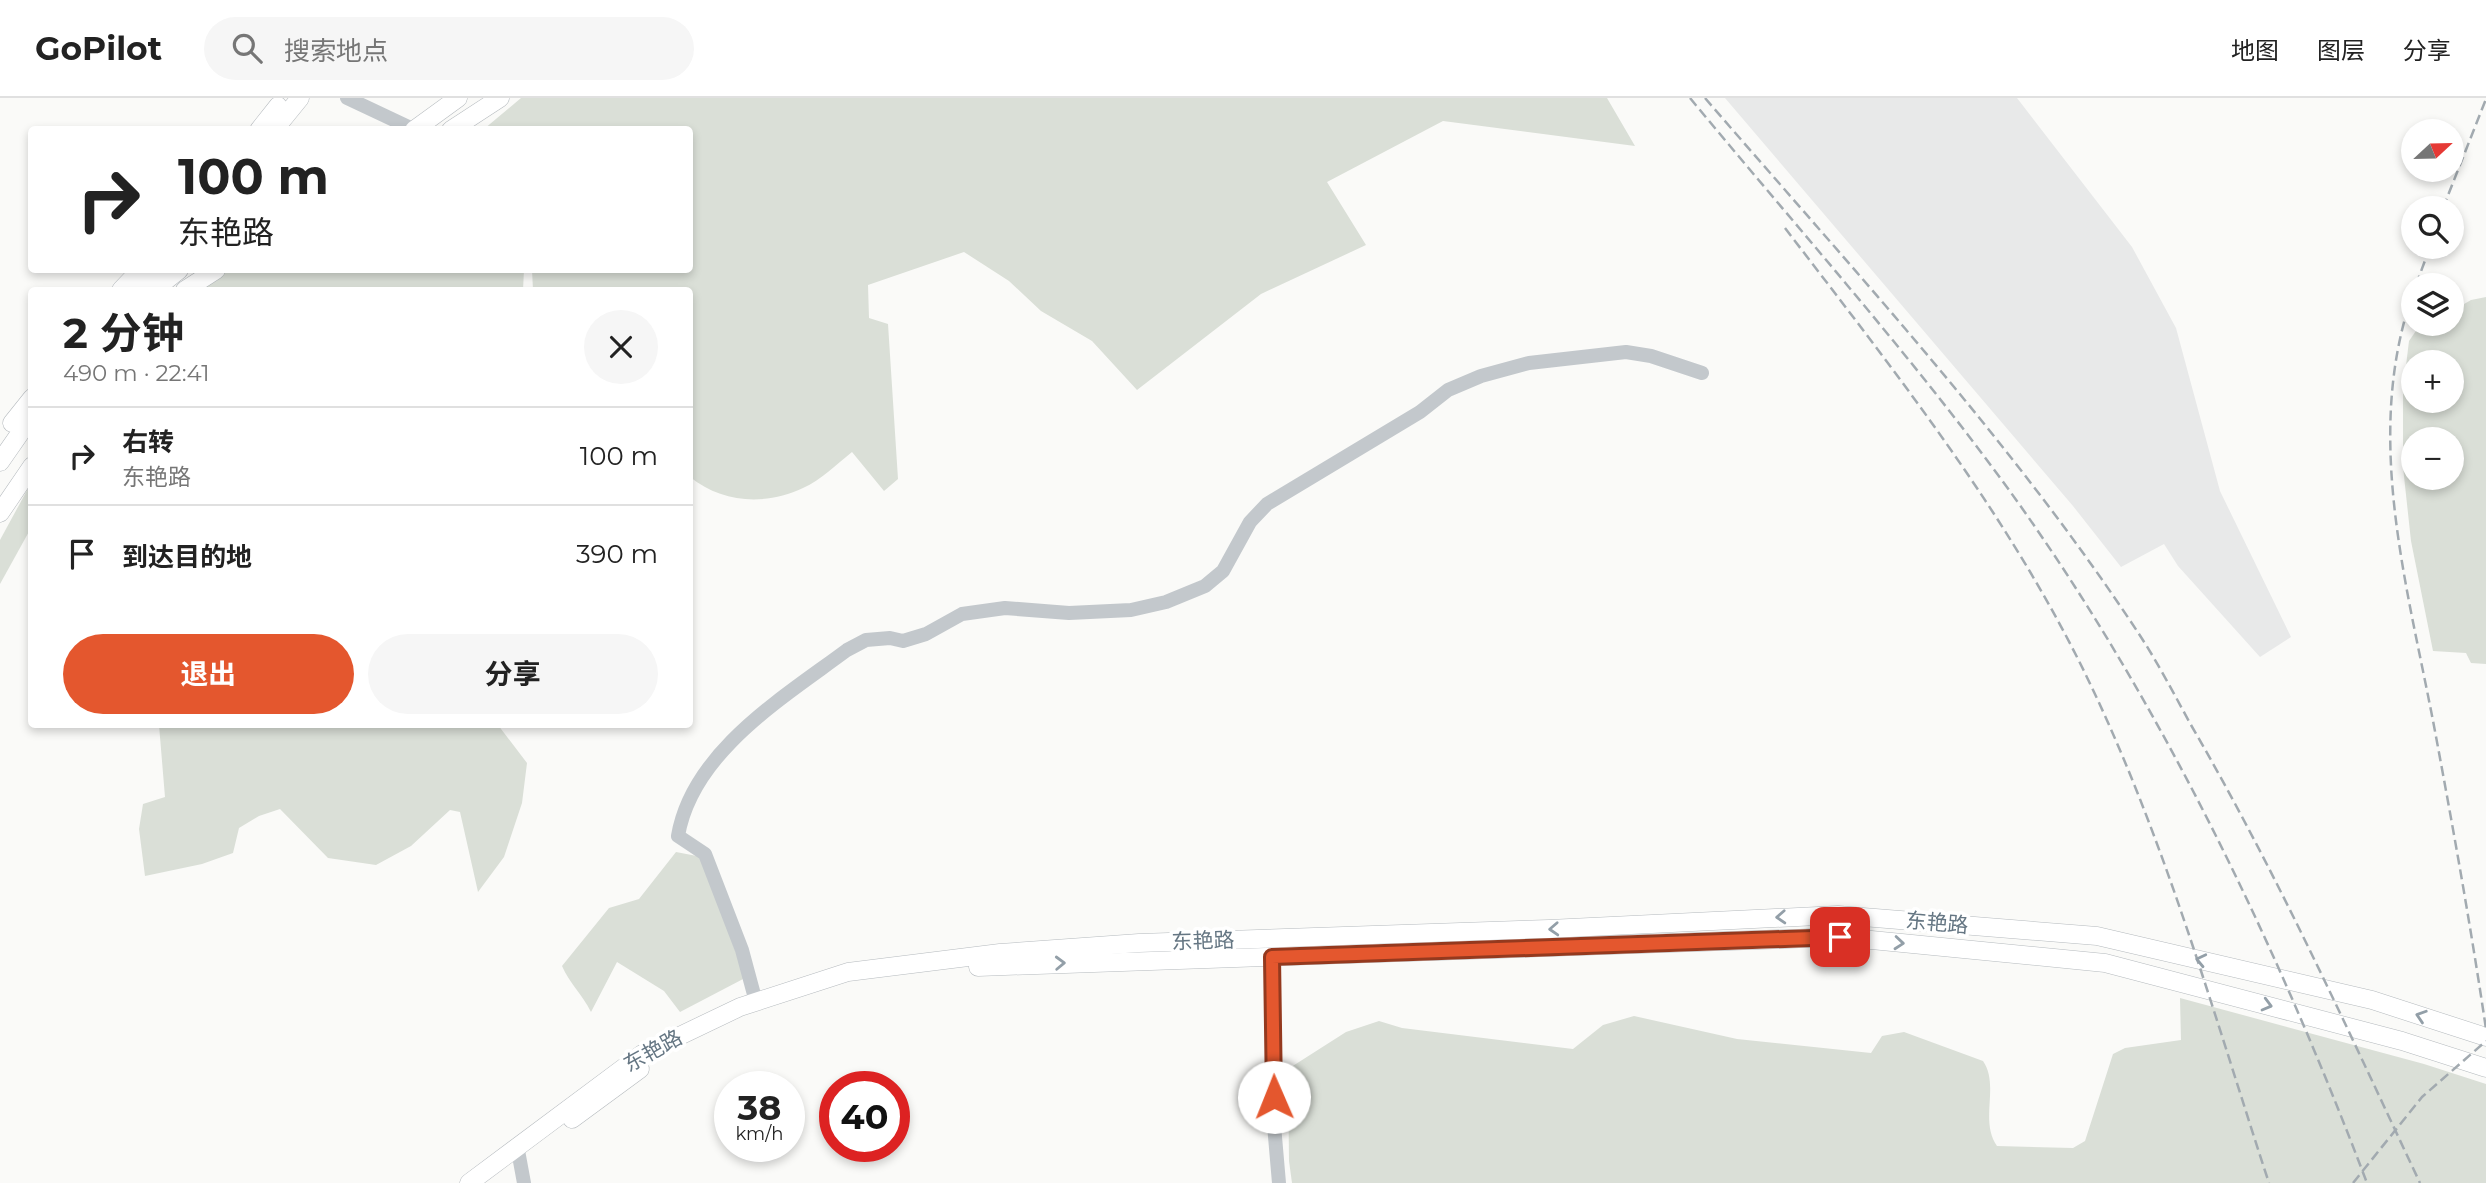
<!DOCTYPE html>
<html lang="zh">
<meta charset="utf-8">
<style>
body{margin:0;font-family:Montserrat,"Noto Sans SC",sans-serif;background:#f6f6f6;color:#222;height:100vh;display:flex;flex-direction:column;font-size:26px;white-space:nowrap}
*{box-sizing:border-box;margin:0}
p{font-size:23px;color:#767676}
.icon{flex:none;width:38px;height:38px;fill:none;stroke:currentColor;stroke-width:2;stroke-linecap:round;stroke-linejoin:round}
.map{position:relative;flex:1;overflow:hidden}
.panel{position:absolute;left:28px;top:189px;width:665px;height:441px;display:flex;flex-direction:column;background:#fff;border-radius:7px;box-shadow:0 4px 10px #0003}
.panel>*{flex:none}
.hud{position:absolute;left:28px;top:28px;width:665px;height:147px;border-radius:7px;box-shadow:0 4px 10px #0003;background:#fff;color:#222;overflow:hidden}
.needle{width:46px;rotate:68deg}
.buttons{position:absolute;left:2401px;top:21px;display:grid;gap:14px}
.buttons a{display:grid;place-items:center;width:63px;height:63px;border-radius:50%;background:#fff;box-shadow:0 4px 10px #0003;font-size:35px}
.speed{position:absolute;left:714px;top:973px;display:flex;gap:14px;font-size:35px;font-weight:700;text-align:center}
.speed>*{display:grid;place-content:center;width:91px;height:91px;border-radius:50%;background:#fff;box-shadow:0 4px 10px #0003;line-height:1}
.speed small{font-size:18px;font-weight:400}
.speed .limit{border:10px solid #d22;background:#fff;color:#111}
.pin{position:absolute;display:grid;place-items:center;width:60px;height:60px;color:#fff;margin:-30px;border-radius:14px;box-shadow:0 4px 10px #0006}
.me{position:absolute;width:77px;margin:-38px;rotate:359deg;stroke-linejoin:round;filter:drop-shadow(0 0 5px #0008)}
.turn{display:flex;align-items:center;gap:24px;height:147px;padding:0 35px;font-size:32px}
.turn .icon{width:91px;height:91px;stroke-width:2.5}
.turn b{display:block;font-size:49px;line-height:60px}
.round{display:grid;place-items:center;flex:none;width:74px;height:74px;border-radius:37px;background:#f6f6f6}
.summary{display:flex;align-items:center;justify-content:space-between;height:119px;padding:0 35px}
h1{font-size:42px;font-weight:700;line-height:52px}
.button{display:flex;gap:14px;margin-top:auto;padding:14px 35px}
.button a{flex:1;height:80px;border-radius:42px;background:#e4572e;color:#fff;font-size:28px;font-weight:700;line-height:80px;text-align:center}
.button a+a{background:#f6f6f6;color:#222}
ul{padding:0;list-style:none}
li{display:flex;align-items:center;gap:21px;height:98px;padding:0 35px;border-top:2px solid #e0e0e0}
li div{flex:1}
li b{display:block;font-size:26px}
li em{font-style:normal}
header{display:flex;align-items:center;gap:42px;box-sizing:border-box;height:98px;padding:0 35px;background:#fff;border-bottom:2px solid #e0e0e0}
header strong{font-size:33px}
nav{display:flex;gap:38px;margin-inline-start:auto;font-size:24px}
.search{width:490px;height:63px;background:#f6f6f6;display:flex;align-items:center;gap:18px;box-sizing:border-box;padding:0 24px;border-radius:38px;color:#767676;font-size:26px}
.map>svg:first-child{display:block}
.built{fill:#e8e9e9}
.green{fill:#dadfd7;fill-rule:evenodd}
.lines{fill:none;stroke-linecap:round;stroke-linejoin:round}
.major-casing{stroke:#b5babe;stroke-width:19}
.minor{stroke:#c3c8cc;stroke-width:14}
.major{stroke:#fff;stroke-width:18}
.rail{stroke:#a2aab0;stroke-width:2.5;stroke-dasharray:10 5;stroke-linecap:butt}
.oneway{stroke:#939fa8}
.route-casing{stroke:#94391e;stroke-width:18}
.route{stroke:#e4572e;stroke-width:12}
.labels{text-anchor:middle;stroke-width:7;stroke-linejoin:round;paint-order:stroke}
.street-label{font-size:21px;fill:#657683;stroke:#fff}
</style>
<header>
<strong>GoPilot</strong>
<div class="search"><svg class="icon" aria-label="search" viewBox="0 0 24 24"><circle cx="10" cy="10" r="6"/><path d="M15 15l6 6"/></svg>搜索地点</div>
<nav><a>地图</a><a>图层</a><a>分享</a></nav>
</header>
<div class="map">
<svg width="2486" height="1085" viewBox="0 0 2486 1085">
<rect width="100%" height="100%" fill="#fafaf8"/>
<path class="built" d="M1725 0H2017L2132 149 2176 230 2220 393 2291 539 2260 559 2178 468 2164 446 2121 469 2073 408Z"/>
<g class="green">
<path d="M521 0H1607L1635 48 1443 23 1327 84 1366 147 1261 196 1137 292 1092 243 1041 213 1009 183 964 154 868 187 869 220 888 226 898 381 884 393 852 354C837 366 821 382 803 390 765 408 722 405 690 379V192H533L532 172H690V32L484 31Z"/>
<path d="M224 172H524L523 192H192Z"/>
<path d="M2486 199V566L2471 565 2466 555 2433 553 2411 443 2403 369V292L2409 243 2420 227 2452 226V213L2471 202ZM2413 264H2452V303H2413ZM2413 341H2452V380H2413Z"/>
<path d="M31 385V430L0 486V442Z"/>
<path d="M159 627H498L527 665 522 705 504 759 478 794 460 714 450 712 411 748 376 767 328 760 280 711 259 718 239 730 233 755 202 766 145 778 139 731 143 706 165 699Z"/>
<path d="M676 754 702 759 745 880 680 914 664 893 617 864 591 914C582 896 570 886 562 868L609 810 639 801Z"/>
<path d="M2180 900 2424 966 2486 986V1085H1292L1289 1063 1288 971 1346 934 1379 923 1402 930 1573 951 1603 927 1634 918 1737 941 1871 955 1882 938 1904 934 1983 963C2000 988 1979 1022 1997 1048L2073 1050 2085 1043 2113 956 2125 950 2181 942Z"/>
</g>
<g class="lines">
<defs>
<g id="major">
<path d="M259 32 278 8"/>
<path d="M274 32 300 0"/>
<path d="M414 32 458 0"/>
<path d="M451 32 500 0"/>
<path d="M121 192 140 172"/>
<path d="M137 192 155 172"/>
<path d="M154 192 179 172"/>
<path d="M185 192 216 172"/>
<path d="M12 325 32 300"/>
<path d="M0 364 32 318"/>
<path d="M0 415 32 368"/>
<path d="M978 869 1841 839 2105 865 2402 943 2486 970"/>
<path d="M572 1021 640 971"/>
<path d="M469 1085 642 956 740 909 848 874 1000 855 1139 845 1549 831 1838 817 2097 838 2372 902 2486 939"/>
</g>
</defs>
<use href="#major" class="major-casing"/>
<g class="minor">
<path d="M347 0 415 32"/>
<path d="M1272 849 1274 1027 1279 1085"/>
<path d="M756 904 742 852 705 756 678 738C692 654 784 599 847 552L866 542 890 540 903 543 926 536 962 516 1005 510 1069 515 1131 512 1166 504 1205 488 1223 473 1250 424 1267 406 1420 314 1448 292 1481 278 1529 265 1626 254 1651 258 1702 275"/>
<path d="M517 1047 524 1085"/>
</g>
<use href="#major" class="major"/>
<g class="rail">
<path d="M1690 0C1794 126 1904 249 2001 381 2155 591 2275 842 2367 1085"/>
<path d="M1705 0C1855 174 2012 343 2139 536 2158 565 2174 596 2191 627 2277 775 2347 930 2420 1085"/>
<path d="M2443 110 2486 1"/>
<path d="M1785 130C1892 270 2001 407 2080 565 2162 730 2212 911 2269 1085"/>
<path d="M2416 187 2430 149"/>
<path d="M2413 195C2363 337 2407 486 2434 628 2453 729 2471 830 2486 931"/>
<path d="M2353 1085 2422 999 2486 943"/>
</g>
</g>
<defs><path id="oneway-chevron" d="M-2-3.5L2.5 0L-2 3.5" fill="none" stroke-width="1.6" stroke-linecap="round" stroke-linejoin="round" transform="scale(1.75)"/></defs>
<g class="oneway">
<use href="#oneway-chevron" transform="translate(1781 819) rotate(177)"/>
<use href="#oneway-chevron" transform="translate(1554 831) rotate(177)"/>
<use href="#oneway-chevron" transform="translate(1899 845) rotate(5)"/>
<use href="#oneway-chevron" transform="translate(2201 862) rotate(-167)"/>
<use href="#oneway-chevron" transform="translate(1060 865) rotate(-2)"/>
<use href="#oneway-chevron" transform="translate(2267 907) rotate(15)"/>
<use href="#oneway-chevron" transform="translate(2421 918) rotate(-162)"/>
</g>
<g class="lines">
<defs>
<path id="route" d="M1274 999 1272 859 1840 839"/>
</defs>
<use href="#route" class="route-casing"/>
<use href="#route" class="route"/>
</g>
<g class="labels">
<g class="street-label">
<text transform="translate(1937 825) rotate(5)" y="7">东艳路</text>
<text transform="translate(1203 843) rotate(-2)" y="7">东艳路</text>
<text transform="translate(653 953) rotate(-29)" y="7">东艳路</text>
</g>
</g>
</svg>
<div class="buttons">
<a><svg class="needle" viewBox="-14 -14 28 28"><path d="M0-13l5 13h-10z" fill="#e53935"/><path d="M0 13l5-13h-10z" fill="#767676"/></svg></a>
<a><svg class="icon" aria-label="search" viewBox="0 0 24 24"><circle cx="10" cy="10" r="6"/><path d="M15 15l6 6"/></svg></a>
<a><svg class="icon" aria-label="layers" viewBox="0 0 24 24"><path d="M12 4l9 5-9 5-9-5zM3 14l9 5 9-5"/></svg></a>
<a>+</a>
<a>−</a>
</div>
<div class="speed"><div>38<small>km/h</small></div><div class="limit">40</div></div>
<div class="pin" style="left:1840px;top:839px;background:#d93025"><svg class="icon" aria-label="arrive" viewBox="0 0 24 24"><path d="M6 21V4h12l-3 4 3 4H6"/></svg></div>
<svg class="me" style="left:1274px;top:999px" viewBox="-20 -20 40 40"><circle r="19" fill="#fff"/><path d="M0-13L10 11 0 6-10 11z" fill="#e4572e"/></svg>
<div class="hud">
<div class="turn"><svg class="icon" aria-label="right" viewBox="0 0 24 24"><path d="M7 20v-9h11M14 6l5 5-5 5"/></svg><div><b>100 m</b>东艳路</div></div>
</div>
<section class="panel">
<div class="summary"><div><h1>2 分钟</h1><p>490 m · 22:41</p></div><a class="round"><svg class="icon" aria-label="close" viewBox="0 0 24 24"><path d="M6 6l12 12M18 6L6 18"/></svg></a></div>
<ul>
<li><svg class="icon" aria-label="right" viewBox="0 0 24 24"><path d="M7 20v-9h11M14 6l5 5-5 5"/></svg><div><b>右转</b><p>东艳路</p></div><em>100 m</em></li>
<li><svg class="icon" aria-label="arrive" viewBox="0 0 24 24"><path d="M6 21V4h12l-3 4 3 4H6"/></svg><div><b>到达目的地</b></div><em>390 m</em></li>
</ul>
<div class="button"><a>退出</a><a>分享</a></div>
</section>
</div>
